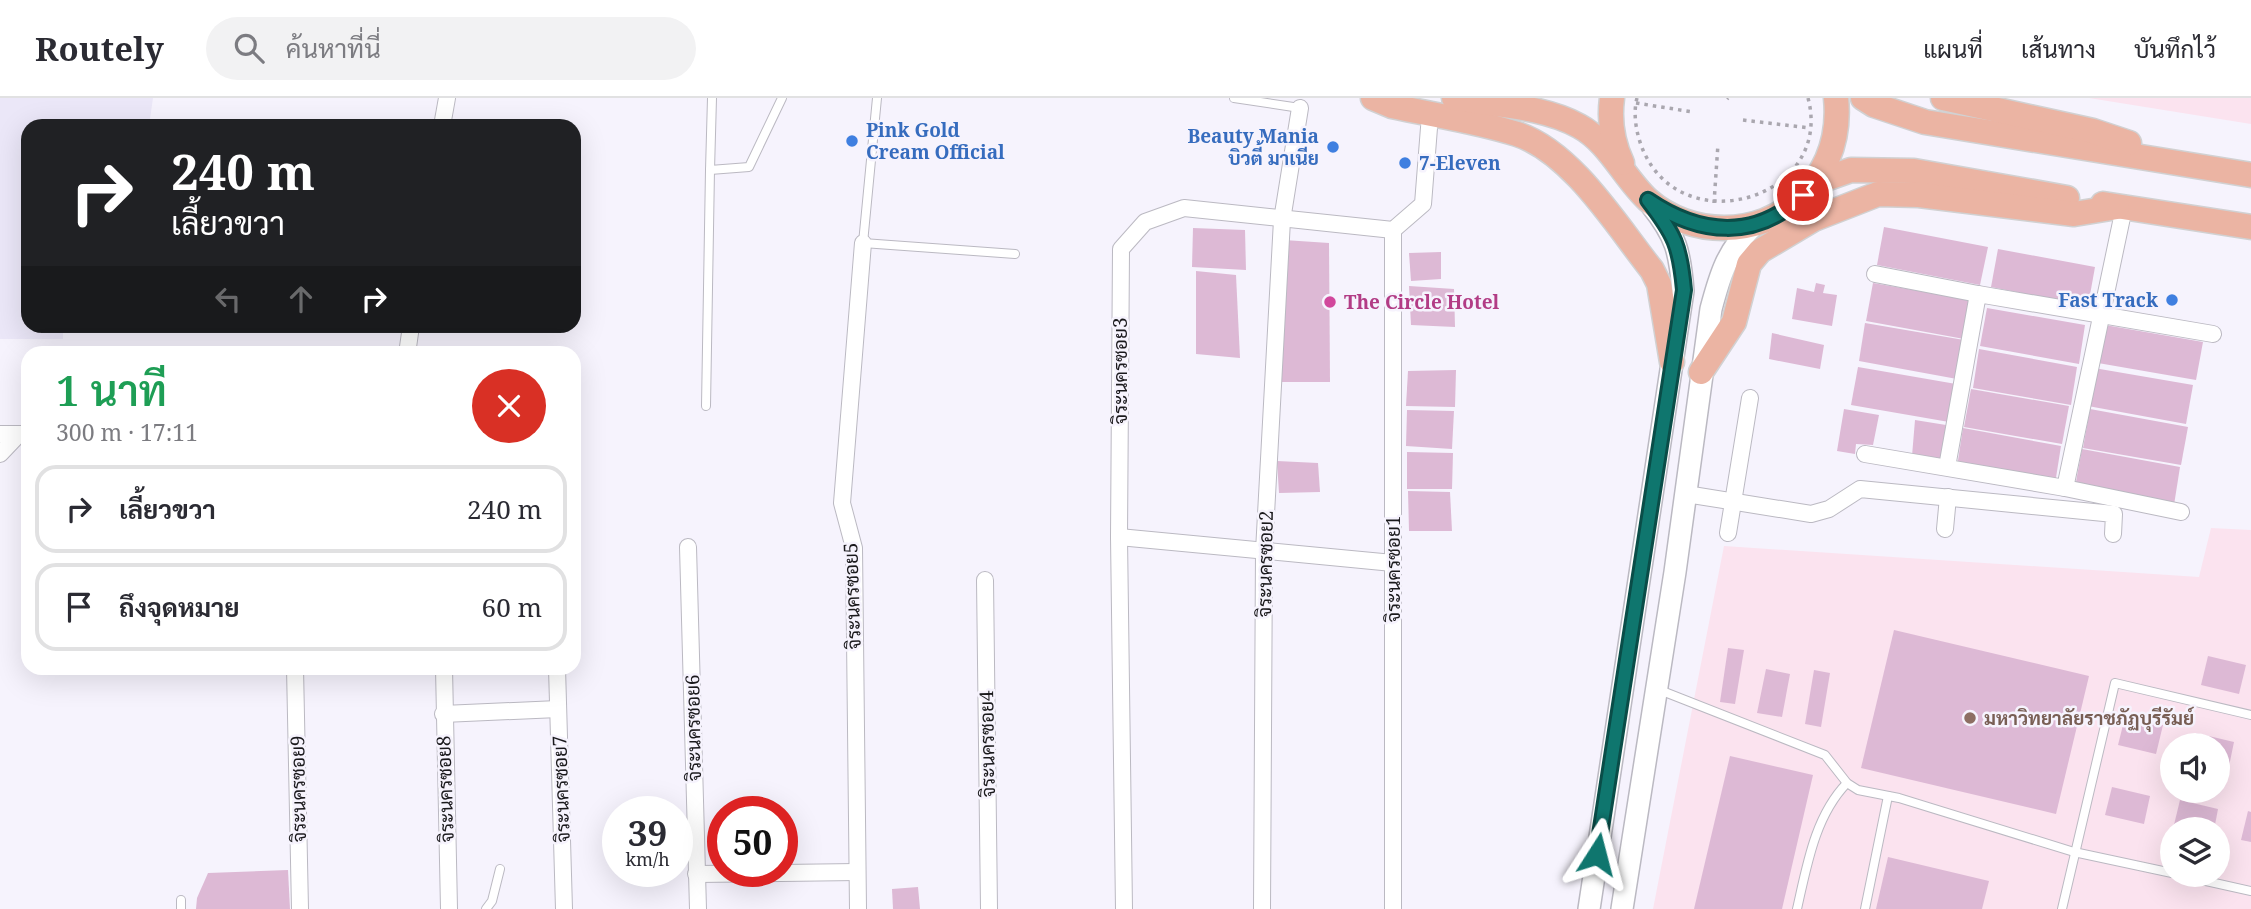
<!DOCTYPE html>
<html lang="th">
<meta charset="utf-8">
<style>
body{margin:0;font-family:"Noto Serif",Sarabun,serif;background:#f2f2f3;color:#2b2b33;height:100vh;display:flex;flex-direction:column;font-size:26px;white-space:nowrap}
*{box-sizing:border-box;margin:0}
p{font-size:23px;color:#7c7c81}
.icon{flex:none;width:38px;height:38px;fill:none;stroke:currentColor;stroke-width:2;stroke-linecap:round;stroke-linejoin:round}
.map{position:relative;flex:1;overflow:hidden}
.details{position:absolute;left:21px;top:248px;width:560px;height:329px;display:flex;flex-direction:column;background:#fff;border-radius:21px;box-shadow:0 7px 28px #0002}
.details>*{flex:none}
.banner{position:absolute;left:21px;top:21px;width:560px;height:214px;border-radius:21px;box-shadow:0 7px 28px #0002;background:#202124;color:#fff;overflow:hidden}
.controls{position:absolute;left:2160px;top:635px;display:grid;gap:14px}
.controls a{display:grid;place-items:center;width:70px;height:70px;border-radius:50%;background:#fff;box-shadow:0 7px 28px #0002;font-size:35px}
.speed{position:absolute;left:602px;top:698px;display:flex;gap:14px;font-size:35px;font-weight:700;text-align:center}
.speed>*{display:grid;place-content:center;width:91px;height:91px;border-radius:50%;background:#fff;box-shadow:0 7px 28px #0002;line-height:1}
.speed small{font-size:18px;font-weight:400}
.speed .limit{border:10px solid #d22;background:#fff;color:#111}
.pin{position:absolute;display:grid;place-items:center;width:60px;height:60px;color:#fff;margin:-30px;border:4px solid #fff;border-radius:50%;box-shadow:0 2px 7px #0007}
.me{position:absolute;width:77px;margin:-38px;rotate:9deg;stroke-linejoin:round;filter:drop-shadow(0 0 5px #0008)}
.turn{display:flex;align-items:center;gap:24px;height:147px;padding:0 35px;font-size:32px}
.turn .icon{width:91px;height:91px;stroke-width:2.5}
.turn b{display:block;font-size:49px;line-height:60px}
.lanes{display:flex;align-items:center;height:66px;padding:0 35px;background:#0003;justify-content:center;gap:35px;direction:ltr}
.lanes .off{opacity:.35}
.round{display:grid;place-items:center;flex:none;width:74px;height:74px;border-radius:37px;background:#f2f2f3}
.headline{display:flex;align-items:center;justify-content:space-between;height:119px;padding:0 35px}
h1{font-size:42px;font-weight:600;line-height:52px;color:#1e9e55}
ul{padding:0;list-style:none}
li{display:flex;align-items:center;gap:21px;height:88px;margin:0 14px 10px;padding:0 21px;border:4px solid #e1e1e2;border-radius:21px}
li div{flex:1}
li b{display:block;font-size:26px}
li em{font-style:normal}
header{display:flex;align-items:center;gap:42px;box-sizing:border-box;height:98px;padding:0 35px;background:#fff;border-bottom:2px solid #e1e1e2}
header strong{font-size:33px}
nav{display:flex;gap:38px;margin-inline-start:auto;font-size:24px}
.search{width:490px;height:63px;background:#f2f2f3;display:flex;align-items:center;gap:18px;box-sizing:border-box;padding:0 24px;border-radius:38px;color:#7c7c81;font-size:26px}
.map>svg:first-child{display:block}
.built{fill:#ebe7f8}
.education{fill:#fbe3ef;fill-rule:evenodd}
.building{fill:#ddb9d5}
.lines{fill:none;stroke-linecap:round;stroke-linejoin:round}
.lane-casing{stroke:#bbb9c2;stroke-width:10}
.street-casing{stroke:#bbb9c2;stroke-width:18}
.secondary-casing{stroke:#bbb9c2;stroke-width:24}
.primary-casing{stroke:#d1d1d2;stroke-width:27}
.path{stroke:#aaa7af;stroke-width:3.5;stroke-dasharray:3.5 5;stroke-linecap:butt}
.lane{stroke:#fff;stroke-width:8}
.street{stroke:#fff;stroke-width:16}
.secondary{stroke:#fff;stroke-width:21}
.primary{stroke:#ebb4a3;stroke-width:24}
.route-casing{stroke:#0a4d48;stroke-width:18}
.route{stroke:#0f766e;stroke-width:12}
.shop-dot{fill:#3f7fe0;stroke:#f6f3fd;stroke-width:2.5}
.hotel-dot{fill:#d1479c;stroke:#f6f3fd;stroke-width:2.5}
.education-dot{fill:#8d6e63;stroke:#f6f3fd;stroke-width:2.5}
.labels{text-anchor:middle;stroke-width:5;stroke-linejoin:round;paint-order:stroke}
.shop-label{font-size:19px;font-weight:bold;fill:#366cbe;stroke:#f6f3fd;text-anchor:start}
.hotel-label{font-size:19px;font-weight:bold;fill:#b23c85;stroke:#f6f3fd;text-anchor:start}
.street-label{font-size:19px;fill:#1a191c;stroke:#f6f3fd}
.education-label{font-size:19px;font-weight:bold;fill:#785e54;stroke:#f6f3fd;text-anchor:start}
</style>
<header>
<strong>Routely</strong>
<div class="search"><svg class="icon" aria-label="search" viewBox="0 0 24 24"><circle cx="10" cy="10" r="6"/><path d="M15 15l6 6"/></svg>ค้นหาที่นี่</div>
<nav><a>แผนที่</a><a>เส้นทาง</a><a>บันทึกไว้</a></nav>
</header>
<div class="map">
<svg width="2251" height="811" viewBox="0 0 2251 811">
<rect width="100%" height="100%" fill="#f6f3fd"/>
<path class="built" d="M0 0H153L149 28H28V228H63V241H0Z"/>
<g class="education">
<path d="M2090 0H2251V26L2089 0Z"/>
<path d="M2211 430 2251 432V811H1653L1724 448 2199 479ZM2172 648H2217V693H2172ZM2172 732H2217V777H2172Z"/>
</g>
<g class="building">
<path d="M1884 129 1988 149 1980 187 1877 167Z"/>
<path d="M1193 130 1245 132 1246 172 1192 169Z"/>
<path d="M1284 142 1329 145 1330 284H1278Z"/>
<path d="M1998 151 2095 169 2088 208 1991 189Z"/>
<path d="M1441 154V181L1411 183 1409 155Z"/>
<path d="M1196 173 1236 177 1240 260 1196 256Z"/>
<path d="M1816 185 1825 187 1823 195 1837 197 1832 228 1792 221 1797 190 1814 194Z"/>
<path d="M1873 185 1971 202 1964 241 1866 223Z"/>
<path d="M1409 188 1454 191 1455 229 1411 227Z"/>
<path d="M1987 210 2085 227 2079 266 1980 248Z"/>
<path d="M1865 225 1964 242 1957 281 1859 263Z"/>
<path d="M2105 227 2203 244 2196 282 2098 265Z"/>
<path d="M1772 235 1824 247 1820 271 1769 261Z"/>
<path d="M1979 251 2077 269 2071 307 1973 290Z"/>
<path d="M1858 269 1956 286 1949 324 1851 307Z"/>
<path d="M2094 270 2193 287 2186 326 2088 308Z"/>
<path d="M1456 272 1455 309 1406 308 1408 273Z"/>
<path d="M1971 291 2069 308 2062 346 1964 329Z"/>
<path d="M1844 311 1879 317 1873 347 1856 346 1855 356 1837 353Z"/>
<path d="M2090 311 2188 329 2181 367 2083 350Z"/>
<path d="M1407 312 1454 313 1452 351 1406 348Z"/>
<path d="M1915 322 1946 327 1940 363 1912 358Z"/>
<path d="M1963 330 2061 348 2055 386 1957 369Z"/>
<path d="M2082 351 2180 369 2174 407 2075 389Z"/>
<path d="M1407 354 1453 355 1452 391H1407Z"/>
<path d="M1277 363 1318 365 1320 394 1279 395Z"/>
<path d="M1408 393 1450 394 1452 433H1409Z"/>
<path d="M1894 532 2089 578 2056 716 1861 670Z"/>
<path d="M1728 550 1744 552 1735 606 1720 604Z"/>
<path d="M2208 558 2246 567 2239 596 2201 587Z"/>
<path d="M1766 571 1790 576 1782 619 1757 615Z"/>
<path d="M1814 572 1830 575 1821 629 1805 626Z"/>
<path d="M2125 619 2163 627 2156 656 2118 647Z"/>
<path d="M2196 635 2234 644 2228 673 2217 670V648H2193Z"/>
<path d="M1730 658 1813 677 1782 811H1694Z"/>
<path d="M2112 689 2150 698 2144 726 2105 717Z"/>
<path d="M2180 702 2218 711 2214 732 2173 731Z"/>
<path d="M2248 713 2251 714V744L2241 742Z"/>
<path d="M1888 759 1989 783 1982 811H1876Z"/>
<path d="M288 772 290 811H196L197 800 208 775Z"/>
<path d="M918 789 920 811H893L892 791Z"/>
</g>
<g class="lines">
<defs>
<g id="lane">
<path d="M712 0 710 72 749 69 782 0"/>
<path d="M877 0 863 145 1015 156"/>
<path d="M1234 0 1300 10"/>
<path d="M706 308 710 72"/>
<path d="M1657 591 1825 657 1847 685 1858 692 1899 700 2074 754 2172 775"/>
<path d="M2179 777 2251 793"/>
<path d="M181 802V811"/>
<path d="M486 811 492 803 500 771"/>
<path d="M1797 811C1807 767 1815 718 1847 685"/>
<path d="M1865 811 1888 698"/>
<path d="M2062 811 2115 585 2251 617"/>
</g>
<g id="street">
<path d="M442 28 447 0"/>
<path d="M1875 176 1978 196"/>
<path d="M407 256 411 228"/>
<path d="M0 336H28"/>
<path d="M0 356 19 336"/>
<path d="M1865 356 2065 390 2181 414"/>
<path d="M1947 369 1978 196 2213 236"/>
<path d="M2065 390 2124 110"/>
<path d="M1686 396 1811 416 1829 411 1860 391 2114 416 2113 436"/>
<path d="M1945 431 1948 399"/>
<path d="M1728 435 1750 300"/>
<path d="M1119 439 1393 465"/>
<path d="M688 449 698 811"/>
<path d="M985 482 989 811"/>
<path d="M295 570 300 811"/>
<path d="M444 570 449 811"/>
<path d="M557 570 564 811"/>
<path d="M443 616 558 611"/>
<path d="M696 776 857 774"/>
<path d="M858 811 854 450 842 405 863 145"/>
<path d="M1124 811 1119 439 1121 151 1145 124 1184 110 1393 132 1423 106 1430 17"/>
<path d="M1262 811 1264 453 1282 122 1300 10"/>
<path d="M1393 811V132"/>
</g>
<g id="secondary">
<path d="M1589 811 1683 193C1680 154 1676 138 1652 108"/>
<path d="M1622 811 1675 474 1711 211C1720 177 1727 153 1753 128"/>
</g>
<g id="primary">
<path d="M1373 0 1392 8C1433 17 1477 23 1517 36 1572 54 1617 128 1652 172L1659 186 1672 264"/>
<path d="M1454 0C1494 7 1543 8 1579 28 1609 44 1624 80 1648 102 1690 139 1759 140 1799 101 1828 73 1840 40 1836 0"/>
<path d="M1612 0C1609 23 1612 44 1622 65"/>
<path d="M1863 0 1874 7 1925 24 2251 77"/>
<path d="M1943 0 2093 33 2129 45"/>
<path d="M1817 84 1851 72 1914 73 2067 100"/>
<path d="M2103 106 2251 129"/>
<path d="M1701 274 1734 224 1749 166 1760 153 1814 121 1878 96 1919 97 2074 116 2117 109"/>
</g>
</defs>
<use href="#lane" class="lane-casing"/>
<use href="#street" class="street-casing"/>
<use href="#secondary" class="secondary-casing"/>
<use href="#primary" class="primary-casing"/>
<g class="path">
<path d="M1637 0C1633 15 1636 33 1641 47 1678 148 1835 101 1808 0"/>
<path d="M1727 1 1728 0"/>
<path d="M1636 5 1693 14"/>
<path d="M1743 22 1810 30"/>
<path d="M1714 105 1718 46"/>
</g>
<use href="#lane" class="lane"/>
<use href="#street" class="street"/>
<use href="#secondary" class="secondary"/>
<use href="#primary" class="primary"/>
</g>
<g class="lines">
<defs>
<path id="route" d="M1597 756 1684 192C1680 148 1675 137 1648 102 1699 137 1756 143 1803 97"/>
</defs>
<use href="#route" class="route-casing"/>
<use href="#route" class="route"/>
</g>
<g class="shop-dot">
<circle cx="852" cy="43" r="7"/>
<circle cx="1333" cy="49" r="7"/>
<circle cx="1405" cy="65" r="7"/>
<circle cx="2172" cy="202" r="7"/>
</g>
<circle class="hotel-dot" cx="1330" cy="204" r="7"/>
<circle class="education-dot" cx="1970" cy="620" r="7"/>
<g class="labels">
<g class="shop-label">
<text x="866" y="39">Pink Gold<tspan x="866" dy="22">Cream Official</tspan></text>
<text x="1319" y="45" text-anchor="end">Beauty Mania<tspan x="1319" dy="22">บิวตี้ มาเนีย</tspan></text>
<text x="1419" y="72">7-Eleven</text>
<text x="2158" y="209" text-anchor="end">Fast Track</text>
</g>
<g class="hotel-label">
<text x="1344" y="211">The Circle Hotel</text>
</g>
<g class="street-label">
<text transform="translate(1120 273) rotate(-90)" y="7">จิระนครซอย3</text>
<text transform="translate(1265 466) rotate(-89)" y="7">จิระนครซอย2</text>
<text transform="translate(1393 471) rotate(-90)" y="7">จิระนครซอย1</text>
<text transform="translate(852 498) rotate(-92)" y="7">จิระนครซอย5</text>
<text transform="translate(693 630) rotate(-91)" y="7">จิระนครซอย6</text>
<text transform="translate(987 646) rotate(-91)" y="7">จิระนครซอย4</text>
<text transform="translate(298 691) rotate(-91)" y="7">จิระนครซอย9</text>
<text transform="translate(445 691) rotate(-92)" y="7">จิระนครซอย8</text>
<text transform="translate(561 691) rotate(-92)" y="7">จิระนครซอย7</text>
</g>
<g class="education-label">
<text x="1984" y="627">มหาวิทยาลัยราชภัฏบุรีรัมย์</text>
</g>
</g>
</svg>
<div class="controls">
<a><svg class="icon" aria-label="sound" viewBox="0 0 24 24"><path d="M4 9h4l5-4v14l-5-4H4zM17 9q2 3 0 6"/></svg></a>
<a><svg class="icon" aria-label="layers" viewBox="0 0 24 24"><path d="M12 4l9 5-9 5-9-5zM3 14l9 5 9-5"/></svg></a>
</div>
<div class="speed"><div>39<small>km/h</small></div><div class="limit">50</div></div>
<div class="pin" style="left:1803px;top:97px;background:#d93025"><svg class="icon" aria-label="arrive" viewBox="0 0 24 24"><path d="M6 21V4h12l-3 4 3 4H6"/></svg></div>
<svg class="me" style="left:1597px;top:756px" viewBox="-20 -20 40 40"><path d="M0-17L14 15 0 8-14 15z" fill="#0f766e" stroke="#fff" stroke-width="4"/></svg>
<div class="banner">
<div class="turn"><svg class="icon" aria-label="right" viewBox="0 0 24 24"><path d="M7 20v-9h11M14 6l5 5-5 5"/></svg><div><b>240 m</b>เลี้ยวขวา</div></div>
<div class="lanes"><svg class="icon off" aria-label="left" viewBox="0 0 24 24"><path d="M17 20v-9H6M10 6l-5 5 5 5"/></svg><svg class="icon off" aria-label="ahead" viewBox="0 0 24 24"><path d="M12 20V5M6 11l6-6 6 6"/></svg><svg class="icon" aria-label="right" viewBox="0 0 24 24"><path d="M7 20v-9h11M14 6l5 5-5 5"/></svg></div>
</div>
<section class="details">
<div class="headline"><div><h1>1 นาที</h1><p>300 m · 17:11</p></div><a class="round" style="background:#d93025;color:#fff"><svg class="icon" aria-label="close" viewBox="0 0 24 24"><path d="M6 6l12 12M18 6L6 18"/></svg></a></div>
<ul>
<li><svg class="icon" aria-label="right" viewBox="0 0 24 24"><path d="M7 20v-9h11M14 6l5 5-5 5"/></svg><div><b>เลี้ยวขวา</b></div><em>240 m</em></li>
<li><svg class="icon" aria-label="arrive" viewBox="0 0 24 24"><path d="M6 21V4h12l-3 4 3 4H6"/></svg><div><b>ถึงจุดหมาย</b></div><em>60 m</em></li>
</ul>
</section>
</div>
